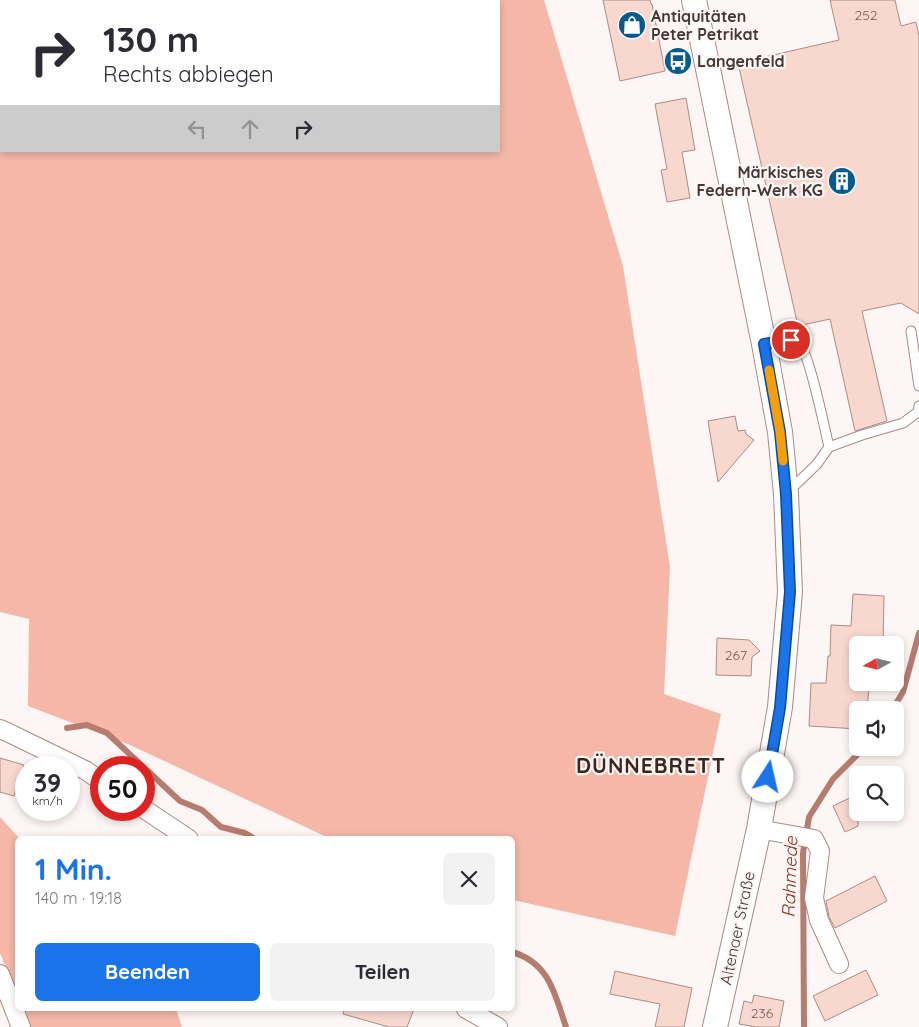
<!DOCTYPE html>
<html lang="de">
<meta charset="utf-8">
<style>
body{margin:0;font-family:Quicksand,sans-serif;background:#f2f2f3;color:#2b2b33;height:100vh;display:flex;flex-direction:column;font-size:19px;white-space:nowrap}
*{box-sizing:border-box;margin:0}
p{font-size:16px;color:#7c7c81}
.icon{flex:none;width:28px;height:28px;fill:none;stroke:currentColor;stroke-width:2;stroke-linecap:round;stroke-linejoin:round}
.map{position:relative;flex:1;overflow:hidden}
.sheet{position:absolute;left:15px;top:836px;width:500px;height:175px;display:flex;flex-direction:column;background:#fff;border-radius:8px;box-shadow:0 2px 8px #0003}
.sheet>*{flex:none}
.guide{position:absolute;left:0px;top:0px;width:500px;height:152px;box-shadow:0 2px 8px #0003;background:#fff;color:#2b2b33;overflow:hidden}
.needle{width:32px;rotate:262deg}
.buttons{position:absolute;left:849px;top:636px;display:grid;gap:10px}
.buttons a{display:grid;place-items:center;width:55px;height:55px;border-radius:8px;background:#fff;box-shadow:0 2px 8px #0003;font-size:25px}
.speed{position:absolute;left:15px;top:756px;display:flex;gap:10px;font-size:25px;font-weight:700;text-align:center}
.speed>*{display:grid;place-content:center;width:65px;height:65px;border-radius:50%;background:#fff;box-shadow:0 2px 8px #0003;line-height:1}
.speed small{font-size:12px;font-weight:400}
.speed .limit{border:8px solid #d22;background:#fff;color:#111}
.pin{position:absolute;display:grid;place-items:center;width:42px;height:42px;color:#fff;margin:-21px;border:2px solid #fff;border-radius:50%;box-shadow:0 1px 5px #0007}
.me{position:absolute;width:55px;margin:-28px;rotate:10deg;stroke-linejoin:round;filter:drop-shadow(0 0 4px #0008)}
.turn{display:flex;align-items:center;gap:18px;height:105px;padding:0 20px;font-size:22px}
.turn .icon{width:65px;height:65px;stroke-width:2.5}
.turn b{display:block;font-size:35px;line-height:42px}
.lanes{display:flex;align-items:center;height:48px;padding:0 20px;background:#0003;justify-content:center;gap:25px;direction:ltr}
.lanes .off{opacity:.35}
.round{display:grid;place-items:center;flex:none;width:52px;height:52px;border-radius:8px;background:#f2f2f3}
.head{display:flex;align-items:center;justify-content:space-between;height:85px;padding:0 20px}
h1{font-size:30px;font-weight:700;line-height:38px;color:#1a73e8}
.cta{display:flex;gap:10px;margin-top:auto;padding:10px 20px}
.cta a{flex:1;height:58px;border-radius:8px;background:#1a73e8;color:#fff;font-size:20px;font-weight:700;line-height:58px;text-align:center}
.cta a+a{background:#f2f2f3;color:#2b2b33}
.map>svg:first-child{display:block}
.green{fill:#f4b7a8}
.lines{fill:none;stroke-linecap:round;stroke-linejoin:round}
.stream{stroke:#b57d70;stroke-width:6}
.building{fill:#f8d7cf;stroke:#aa8c84}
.service-casing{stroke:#a98a83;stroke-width:11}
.minor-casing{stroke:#a98a83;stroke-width:20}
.secondary-casing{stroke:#a98a83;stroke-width:26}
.service{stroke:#fff;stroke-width:9}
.minor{stroke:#fff;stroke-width:18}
.secondary{stroke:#fff;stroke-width:24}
.route-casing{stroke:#114b97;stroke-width:12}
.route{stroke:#1a73e8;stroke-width:9}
.slow{stroke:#f59e0b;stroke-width:9}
.labels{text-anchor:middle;stroke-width:4.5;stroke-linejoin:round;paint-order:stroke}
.number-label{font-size:14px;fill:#715f5b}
.poi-label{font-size:16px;font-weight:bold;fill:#443734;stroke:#fdf6f4;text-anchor:start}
.street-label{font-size:16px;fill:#443734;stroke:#fdf6f4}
.water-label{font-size:18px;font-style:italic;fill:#8d3523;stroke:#fdf6f4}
.district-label{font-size:21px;font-weight:bold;letter-spacing:1px;fill:#3e2620;stroke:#fdf6f4}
</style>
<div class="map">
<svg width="919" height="1027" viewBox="0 0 919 1027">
<rect width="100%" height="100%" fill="#fdf6f4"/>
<g class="green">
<path d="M0 0H392V1H1V151H499V1H465L469 0H544L623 266 670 567 664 694 721 714 675 936 513 900 512 839H331L130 745 28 706 29 619 0 612Z"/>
<path d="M0 817 20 839H18L17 995 0 953Z"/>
<path d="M23 1009H176L182 1027H31Z"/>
</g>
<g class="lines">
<g class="stream">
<path d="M892 710 903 692 919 633"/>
<path d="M67 728 87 725 107 733 180 801 202 810 221 827 245 833 255 839"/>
<path d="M512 952C550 963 555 995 566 1027"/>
<path d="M804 1027 803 853 809 817 833 779 864 748"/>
</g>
</g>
<g class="building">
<path d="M603 0H650L651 4H652L665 71 620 81Z"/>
<path d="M830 0H895L901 26 916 22 919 36V314L901 303 862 311 887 421 855 431 830 319 798 326 738 63 839 40Z"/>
<path d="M686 98 695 150 682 152 690 198 667 202 661 170 667 169 655 104Z"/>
<path d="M735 416 738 431 745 430 746 434 754 440 718 482 708 421Z"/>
<path d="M853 594 884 596 883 645H858V682H866V686L869 687 867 710H858V729L809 726 811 683H826L828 656H830L831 625 851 626Z"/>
<path d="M717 638 749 640 760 651 752 657 751 676 716 675Z"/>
<path d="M0 758 24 765 14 796 0 792Z"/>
<path d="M858 794V826L845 832 833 806Z"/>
<path d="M875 876 887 901 835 928 829 917 826 901Z"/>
<path d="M866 970 878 995 825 1021 813 996Z"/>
<path d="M615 971 692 988 684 1027H655L660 1004 610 994Z"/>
<path d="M754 995 784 1001 779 1027H756L739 1024 744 1001 752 1003Z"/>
<path d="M344 1009H414L407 1027H389L343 1014Z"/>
</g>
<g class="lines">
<defs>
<g id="service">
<path d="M911 331 919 386"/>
<path d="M764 344C774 342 790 337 799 343 809 352 825 430 829 447"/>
<path d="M790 490 817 464 829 447 862 435 903 423 918 412 919 406"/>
</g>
<g id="minor">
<path d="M0 729 7 732 85 770 101 781"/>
<path d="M144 809 189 839"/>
<path d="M759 829 814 839 820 851 814 898 819 920 839 964"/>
<path d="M0 974 21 1027"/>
<path d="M466 1009 498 1027"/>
</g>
<path id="secondary" d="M694 0 764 344 780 432 786 494 790 592 780 707 759 829 715 1027"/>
</defs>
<use href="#service" class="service-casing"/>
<use href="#minor" class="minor-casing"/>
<use href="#secondary" class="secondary-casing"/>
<use href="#service" class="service"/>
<use href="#minor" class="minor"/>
<use href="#secondary" class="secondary"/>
</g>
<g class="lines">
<defs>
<path id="route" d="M768 777 780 708 790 592 786 494 780 432 764 344 791 340"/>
</defs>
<use href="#route" class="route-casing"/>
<use href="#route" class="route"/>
<path class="slow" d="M769 370 780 432 783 461"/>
</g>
<defs>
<symbol id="shop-disc" viewBox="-11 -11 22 22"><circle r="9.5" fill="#065b8d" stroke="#fdf6f4"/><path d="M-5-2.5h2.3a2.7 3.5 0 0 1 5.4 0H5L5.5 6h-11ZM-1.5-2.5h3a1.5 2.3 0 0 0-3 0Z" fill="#fff"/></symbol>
<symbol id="bus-disc" viewBox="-11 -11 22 22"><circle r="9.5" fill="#065b8d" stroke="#fdf6f4"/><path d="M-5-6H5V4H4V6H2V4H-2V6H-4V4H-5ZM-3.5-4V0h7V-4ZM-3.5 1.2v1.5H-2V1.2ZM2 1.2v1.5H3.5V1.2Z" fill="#fff"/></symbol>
<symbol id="building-disc" viewBox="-11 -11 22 22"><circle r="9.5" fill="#065b8d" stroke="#fdf6f4"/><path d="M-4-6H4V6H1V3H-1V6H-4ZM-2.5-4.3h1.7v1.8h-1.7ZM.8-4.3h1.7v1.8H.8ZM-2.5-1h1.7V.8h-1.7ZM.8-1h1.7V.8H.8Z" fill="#fff"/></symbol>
</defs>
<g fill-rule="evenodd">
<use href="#shop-disc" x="616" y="9" width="32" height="32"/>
<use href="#bus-disc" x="662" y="45" width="32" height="32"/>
<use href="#building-disc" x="826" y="165" width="32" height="32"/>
</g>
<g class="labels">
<g class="number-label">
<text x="866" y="20">252</text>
<text x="736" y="660">267</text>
<text x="762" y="1018">236</text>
</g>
<g class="poi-label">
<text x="651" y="22">Antiquitäten<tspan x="651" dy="18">Peter Petrikat</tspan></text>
<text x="697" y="67">Langenfeld</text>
<text x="823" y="178" text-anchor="end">Märkisches<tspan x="823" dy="18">Federn-Werk KG</tspan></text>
</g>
<g class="street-label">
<text transform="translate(737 928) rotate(-78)" y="6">Altenaer Straße</text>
</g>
<g class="water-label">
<text transform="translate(790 877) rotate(-88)" y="6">Rahmede</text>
</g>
<g class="district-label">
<text x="651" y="773">DÜNNEBRETT</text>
</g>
</g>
</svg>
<div class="buttons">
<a><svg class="needle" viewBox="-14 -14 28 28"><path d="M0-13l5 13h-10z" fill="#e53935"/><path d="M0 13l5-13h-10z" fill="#7c7c81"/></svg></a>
<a><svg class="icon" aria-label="sound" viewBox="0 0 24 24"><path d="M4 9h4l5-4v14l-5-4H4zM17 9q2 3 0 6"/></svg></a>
<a><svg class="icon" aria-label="search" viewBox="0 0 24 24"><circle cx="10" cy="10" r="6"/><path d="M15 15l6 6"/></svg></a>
</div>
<div class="speed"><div>39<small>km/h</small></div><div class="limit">50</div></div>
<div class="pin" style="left:791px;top:340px;background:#d93025"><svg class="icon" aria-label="arrive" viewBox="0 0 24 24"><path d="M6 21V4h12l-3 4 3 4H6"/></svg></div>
<svg class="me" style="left:768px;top:777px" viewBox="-20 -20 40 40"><circle r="19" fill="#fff"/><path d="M0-13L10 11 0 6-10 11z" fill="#1a73e8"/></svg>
<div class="guide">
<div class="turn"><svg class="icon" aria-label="right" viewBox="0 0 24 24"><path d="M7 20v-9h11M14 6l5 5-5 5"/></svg><div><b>130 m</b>Rechts abbiegen</div></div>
<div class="lanes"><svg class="icon off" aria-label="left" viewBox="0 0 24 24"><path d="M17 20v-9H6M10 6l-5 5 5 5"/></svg><svg class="icon off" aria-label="ahead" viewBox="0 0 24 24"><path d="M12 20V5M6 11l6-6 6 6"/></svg><svg class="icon" aria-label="right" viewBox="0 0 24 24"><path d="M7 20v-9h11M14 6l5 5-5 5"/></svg></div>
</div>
<section class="sheet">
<div class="head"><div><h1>1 Min.</h1><p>140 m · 19:18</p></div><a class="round"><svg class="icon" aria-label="close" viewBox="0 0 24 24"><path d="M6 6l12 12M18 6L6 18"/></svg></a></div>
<div class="cta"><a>Beenden</a><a>Teilen</a></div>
</section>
</div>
